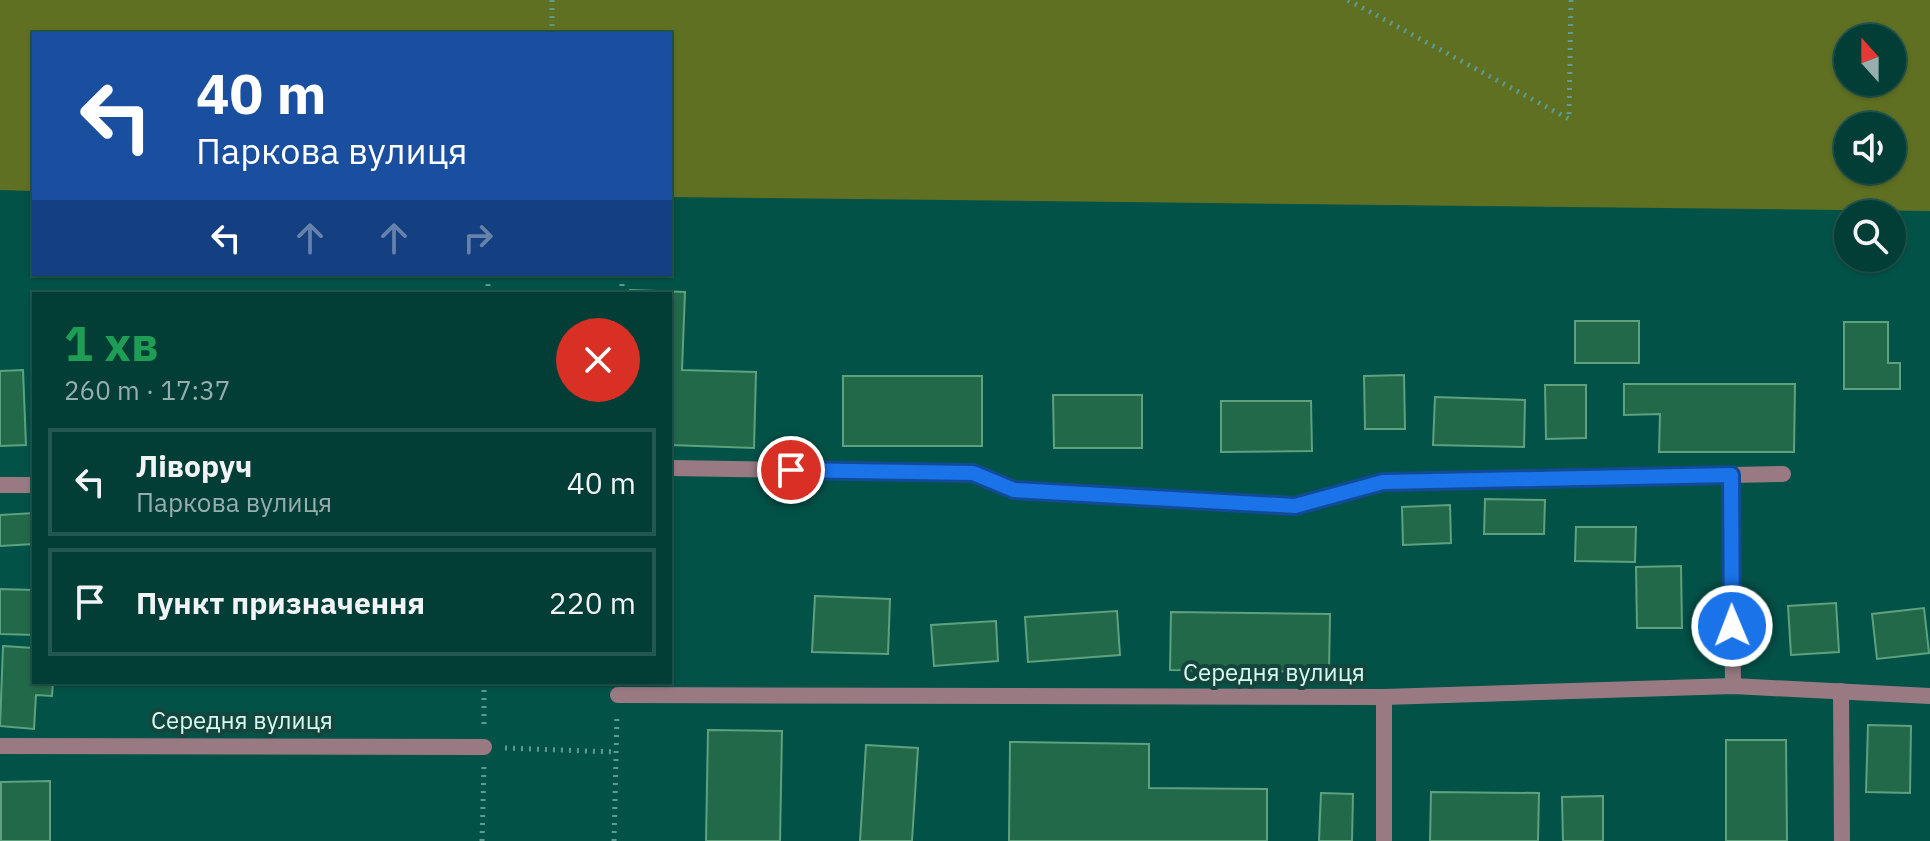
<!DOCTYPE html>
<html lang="uk">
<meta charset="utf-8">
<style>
body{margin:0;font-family:"IBM Plex Sans",sans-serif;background:#0c453e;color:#f1f3f6;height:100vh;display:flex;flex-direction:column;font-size:30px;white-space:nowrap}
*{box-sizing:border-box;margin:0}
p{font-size:26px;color:#96aead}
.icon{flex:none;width:44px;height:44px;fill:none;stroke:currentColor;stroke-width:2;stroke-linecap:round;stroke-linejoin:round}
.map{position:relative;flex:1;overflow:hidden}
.side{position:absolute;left:32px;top:292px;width:640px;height:392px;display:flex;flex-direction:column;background:#023e36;border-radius:0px;box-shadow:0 2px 6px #0004,0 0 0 2px #235751}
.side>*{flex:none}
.hud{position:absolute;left:32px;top:32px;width:640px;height:244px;border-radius:0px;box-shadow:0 2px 6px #0004,0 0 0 2px #235751;background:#1a4fa0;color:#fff;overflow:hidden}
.needle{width:52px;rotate:339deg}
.fabs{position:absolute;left:1834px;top:24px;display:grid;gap:16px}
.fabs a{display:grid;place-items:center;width:72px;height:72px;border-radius:50%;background:#023e36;box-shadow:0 2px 6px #0004,0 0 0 2px #235751;font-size:40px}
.pin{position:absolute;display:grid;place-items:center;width:68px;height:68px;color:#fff;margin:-34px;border:4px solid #fff;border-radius:50%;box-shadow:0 2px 8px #0007}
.me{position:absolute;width:88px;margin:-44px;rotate:359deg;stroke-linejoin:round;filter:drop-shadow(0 0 6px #0008)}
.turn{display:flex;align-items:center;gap:28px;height:168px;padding:0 32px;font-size:36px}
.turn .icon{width:104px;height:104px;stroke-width:2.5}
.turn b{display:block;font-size:56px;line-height:68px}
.lanes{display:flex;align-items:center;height:76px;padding:0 32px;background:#0003;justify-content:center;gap:40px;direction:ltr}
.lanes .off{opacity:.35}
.round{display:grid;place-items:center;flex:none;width:84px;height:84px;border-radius:42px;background:#0c453e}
.headline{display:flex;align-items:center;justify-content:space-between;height:136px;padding:0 32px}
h1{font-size:48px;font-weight:700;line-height:60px;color:#1e9e55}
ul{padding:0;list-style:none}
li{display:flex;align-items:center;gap:24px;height:108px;margin:0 16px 12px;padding:0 16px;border:4px solid #235751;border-radius:0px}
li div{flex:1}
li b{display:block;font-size:30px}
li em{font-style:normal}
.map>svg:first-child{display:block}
.green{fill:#5f7022;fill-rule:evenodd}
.building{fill:#22694a;stroke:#5da17f;stroke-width:2}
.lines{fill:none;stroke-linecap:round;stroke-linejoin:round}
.path{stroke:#5d9c92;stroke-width:5;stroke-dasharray:2 6;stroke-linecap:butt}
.street{stroke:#997a82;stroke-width:16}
.route-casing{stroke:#114b97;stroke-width:20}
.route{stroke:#1a73e8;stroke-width:14}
.labels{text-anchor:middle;stroke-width:8;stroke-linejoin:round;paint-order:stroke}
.street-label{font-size:24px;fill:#d4fdf4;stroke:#15453d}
</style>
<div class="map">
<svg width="1930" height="841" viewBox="0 0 1930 841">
<rect width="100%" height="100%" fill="#035248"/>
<path class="green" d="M0 0H1930V211L670 197V34H34V191L0 190ZM1848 38H1892V82H1848ZM1848 126H1892V170H1848Z"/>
<g class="building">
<path d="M630 290 685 292 682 370 756 372 754 448 670 445V294H630Z"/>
<rect x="1575" y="321" width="64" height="42"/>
<path d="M1844 322H1888V363H1900V389H1844Z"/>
<path d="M23 370 26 445 0 446V371Z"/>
<path d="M1404 375 1405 429H1365L1364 376Z"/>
<rect x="843" y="376" width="139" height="70"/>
<path d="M1624 384H1795L1794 452H1659L1660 414 1624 415Z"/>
<path d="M1545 385H1586V438L1546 439Z"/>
<path d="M1053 395H1142V448H1054Z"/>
<path d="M1435 397 1525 400 1524 447 1433 445Z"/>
<path d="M1221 401H1311L1312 451 1221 452Z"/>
<path d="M1485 499 1545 500 1544 534H1484Z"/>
<path d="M1450 505 1451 543 1403 545 1402 507Z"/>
<path d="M34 513V544L0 546V515Z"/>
<path d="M1576 527H1636L1635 562 1575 561Z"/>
<path d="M1681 566 1682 628H1637L1636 567Z"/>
<path d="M0 589 34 590V635L0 634Z"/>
<path d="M815 596 890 599 888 654 812 652Z"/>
<path d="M1836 603 1839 652 1791 655 1788 606Z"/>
<path d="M1924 608 1929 653 1877 659 1872 614Z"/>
<path d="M1117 611 1120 655 1028 662 1025 617Z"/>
<path d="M1171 612 1330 614 1329 672 1170 670Z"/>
<path d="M996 621 998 661 934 666 931 625Z"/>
<path d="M3 646 34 648V682H53L52 696 36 695 34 729 0 726Z"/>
<path d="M1868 725 1911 726 1910 793 1866 792Z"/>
<path d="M708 730 782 731 780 841H706Z"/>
<path d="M1726 740H1786L1787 841H1726Z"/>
<path d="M1010 742 1149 744V788L1267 789V841H1009Z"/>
<path d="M866 745 918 748 912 841H860Z"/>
<path d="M50 781V841H1V782Z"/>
<path d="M1431 792 1539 793 1538 841H1430Z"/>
<path d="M1321 793 1353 794 1352 841H1319Z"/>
<path d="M1603 796V841H1563L1562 797Z"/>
</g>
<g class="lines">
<g class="path">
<path d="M552 0V34"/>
<path d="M1348 0 1569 119 1571 0"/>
<path d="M488 294V274"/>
<path d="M622 294V274"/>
<path d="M484 682V728"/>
<path d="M505 748 616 752"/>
<path d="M482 841 484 766"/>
<path d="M614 841 617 715"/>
</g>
<g class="street">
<path d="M670 468 973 473 1014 490 1295 506 1383 482 1783 474"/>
<path d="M1731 475 1733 686"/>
<path d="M0 485H34"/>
<path d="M1841 691 1842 841"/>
<path d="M618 695 1384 697 1733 686 1930 696"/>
<path d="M0 746 484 747"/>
<path d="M1384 841V697"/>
</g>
</g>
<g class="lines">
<defs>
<path id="route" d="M791 470 973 473 1014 490 1295 506 1383 482 1731 475 1732 626"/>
</defs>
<use href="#route" class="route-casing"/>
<use href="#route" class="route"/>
</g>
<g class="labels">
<g class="street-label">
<text x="1274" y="681">Середня вулиця</text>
<text x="242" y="729">Середня вулиця</text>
</g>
</g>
</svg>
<div class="fabs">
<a><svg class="needle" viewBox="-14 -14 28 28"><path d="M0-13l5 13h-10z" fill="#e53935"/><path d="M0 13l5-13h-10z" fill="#96aead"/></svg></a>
<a><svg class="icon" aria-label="sound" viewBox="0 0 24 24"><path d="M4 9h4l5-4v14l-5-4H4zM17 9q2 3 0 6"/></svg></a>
<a><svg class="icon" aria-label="search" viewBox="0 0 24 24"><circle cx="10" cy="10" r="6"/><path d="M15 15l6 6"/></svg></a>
</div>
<div class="pin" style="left:791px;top:470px;background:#d93025"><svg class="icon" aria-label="arrive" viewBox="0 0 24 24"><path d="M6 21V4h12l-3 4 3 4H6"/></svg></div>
<svg class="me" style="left:1732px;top:626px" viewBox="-20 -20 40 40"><circle r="17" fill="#1a73e8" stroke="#fff" stroke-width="3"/><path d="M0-11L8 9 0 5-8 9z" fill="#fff"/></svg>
<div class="hud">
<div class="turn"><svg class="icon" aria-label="left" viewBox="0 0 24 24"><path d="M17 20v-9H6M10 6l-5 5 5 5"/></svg><div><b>40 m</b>Паркова вулиця</div></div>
<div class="lanes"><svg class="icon" aria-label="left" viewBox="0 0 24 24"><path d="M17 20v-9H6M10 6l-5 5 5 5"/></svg><svg class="icon off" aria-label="ahead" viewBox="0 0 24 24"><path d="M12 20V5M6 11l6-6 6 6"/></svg><svg class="icon off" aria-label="ahead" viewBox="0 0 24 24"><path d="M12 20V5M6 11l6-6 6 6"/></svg><svg class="icon off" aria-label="right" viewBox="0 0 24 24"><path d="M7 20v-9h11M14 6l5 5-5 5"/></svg></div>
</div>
<section class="side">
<div class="headline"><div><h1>1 хв</h1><p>260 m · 17:37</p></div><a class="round" style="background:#d93025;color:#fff"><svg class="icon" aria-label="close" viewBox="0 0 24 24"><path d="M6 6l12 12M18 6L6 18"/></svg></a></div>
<ul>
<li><svg class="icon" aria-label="left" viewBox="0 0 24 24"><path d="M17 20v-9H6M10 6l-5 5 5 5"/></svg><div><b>Ліворуч</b><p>Паркова вулиця</p></div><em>40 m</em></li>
<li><svg class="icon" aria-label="arrive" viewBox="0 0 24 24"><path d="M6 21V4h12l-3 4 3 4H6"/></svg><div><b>Пункт призначення</b></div><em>220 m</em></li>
</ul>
</section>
</div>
